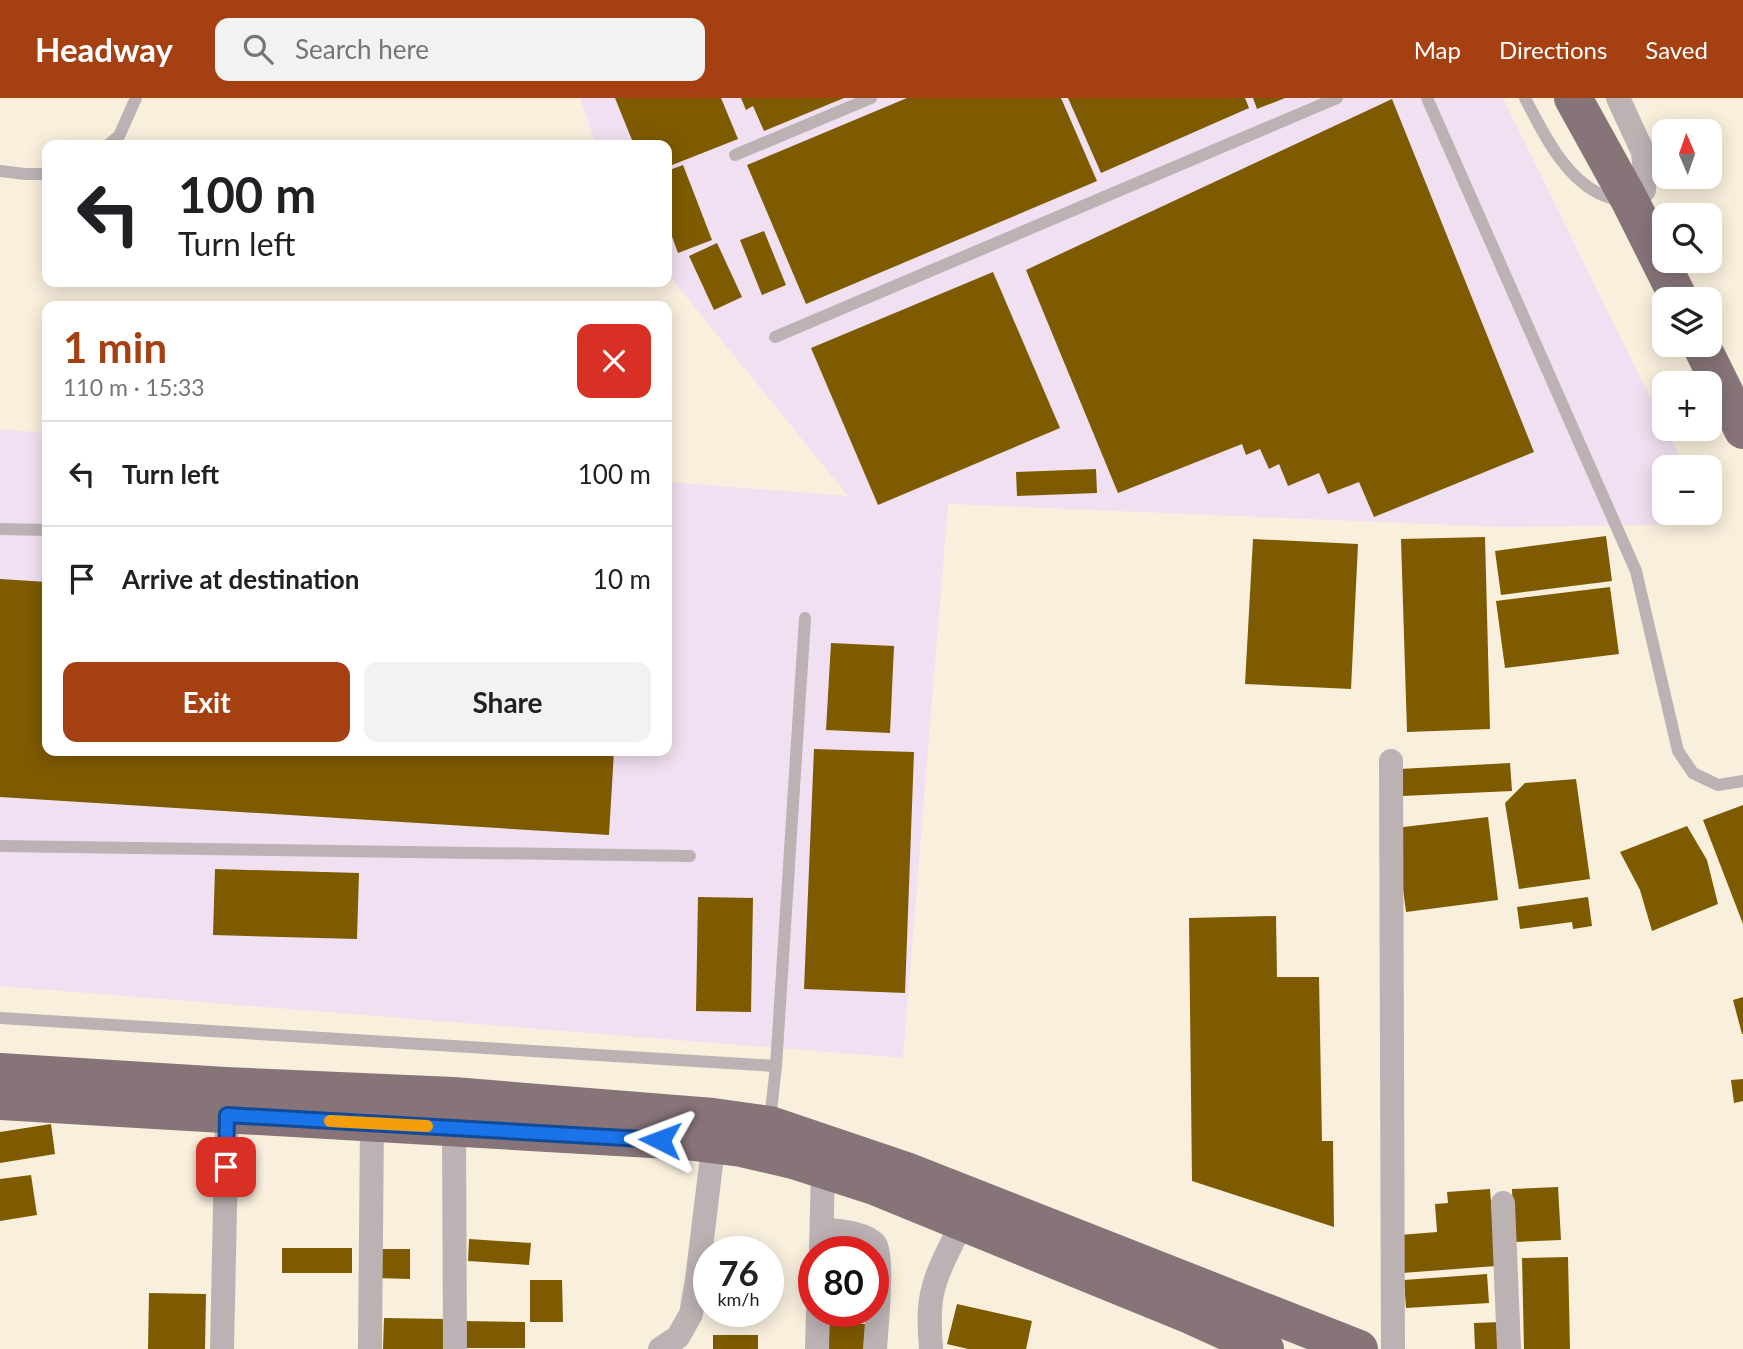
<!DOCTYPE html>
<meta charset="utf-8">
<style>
body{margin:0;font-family:Lato,sans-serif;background:#f2f2f2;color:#202124;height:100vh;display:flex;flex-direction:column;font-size:26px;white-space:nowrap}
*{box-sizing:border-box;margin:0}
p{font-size:23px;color:#757577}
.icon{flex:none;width:38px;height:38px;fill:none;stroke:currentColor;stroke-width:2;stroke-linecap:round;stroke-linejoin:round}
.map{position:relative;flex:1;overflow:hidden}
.side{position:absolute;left:42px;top:203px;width:630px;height:455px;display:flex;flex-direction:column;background:#fff;border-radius:14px;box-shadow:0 4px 18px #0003}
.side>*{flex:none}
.guide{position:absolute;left:42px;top:42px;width:630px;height:147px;border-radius:14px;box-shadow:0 4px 18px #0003;background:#fff;color:#202124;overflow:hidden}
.needle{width:46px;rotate:358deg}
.controls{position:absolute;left:1652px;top:21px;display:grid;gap:14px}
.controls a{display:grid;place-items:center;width:70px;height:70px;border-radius:14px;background:#fff;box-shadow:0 4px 18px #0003;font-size:35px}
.speed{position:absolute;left:693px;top:1138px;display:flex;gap:14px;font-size:35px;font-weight:700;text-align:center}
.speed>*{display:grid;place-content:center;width:91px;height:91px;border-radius:50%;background:#fff;box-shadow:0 4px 18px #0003;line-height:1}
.speed small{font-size:18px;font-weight:400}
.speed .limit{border:10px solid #d22;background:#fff;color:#111}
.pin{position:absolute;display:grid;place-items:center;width:60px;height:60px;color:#fff;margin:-30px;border-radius:14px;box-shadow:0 4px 10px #0006}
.me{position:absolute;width:77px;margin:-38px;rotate:273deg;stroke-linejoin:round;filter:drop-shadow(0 0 5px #0008)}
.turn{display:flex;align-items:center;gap:24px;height:147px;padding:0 21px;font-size:32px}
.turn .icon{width:91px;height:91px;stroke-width:2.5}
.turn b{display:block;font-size:49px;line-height:60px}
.round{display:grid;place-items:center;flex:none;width:74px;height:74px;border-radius:14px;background:#f2f2f2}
.headline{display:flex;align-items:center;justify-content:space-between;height:119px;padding:0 21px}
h1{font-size:42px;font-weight:700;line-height:52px;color:#a54012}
.action{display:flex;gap:14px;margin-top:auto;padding:14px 21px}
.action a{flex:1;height:80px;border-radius:14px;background:#a54012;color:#fff;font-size:28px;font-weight:700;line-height:80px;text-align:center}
.action a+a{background:#f2f2f2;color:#202124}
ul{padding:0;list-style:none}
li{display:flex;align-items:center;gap:21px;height:105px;padding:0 21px;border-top:2px solid #e0e0e0}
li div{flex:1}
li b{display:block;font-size:26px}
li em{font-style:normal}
header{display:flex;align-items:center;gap:42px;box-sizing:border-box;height:98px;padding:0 35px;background:#a54012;color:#fff}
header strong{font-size:33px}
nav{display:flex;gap:38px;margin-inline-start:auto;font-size:24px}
.search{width:490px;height:63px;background:#f2f2f2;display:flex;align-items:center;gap:18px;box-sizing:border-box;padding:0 24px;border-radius:14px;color:#757577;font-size:26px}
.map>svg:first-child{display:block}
.industrial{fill:#f1e0f1}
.building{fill:#7e5a00}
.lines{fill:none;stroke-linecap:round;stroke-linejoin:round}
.service{stroke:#bcb2b4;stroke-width:12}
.minor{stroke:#bcb2b4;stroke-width:24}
.trunk{stroke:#877478;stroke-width:38}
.route-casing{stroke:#114b97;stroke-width:18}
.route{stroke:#1a73e8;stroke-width:12}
.slow{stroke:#f59e0b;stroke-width:12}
</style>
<header>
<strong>Headway</strong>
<div class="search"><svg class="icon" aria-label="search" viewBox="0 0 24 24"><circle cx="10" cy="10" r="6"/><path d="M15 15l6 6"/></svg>Search here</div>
<nav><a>Map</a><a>Directions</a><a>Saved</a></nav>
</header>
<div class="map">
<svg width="1743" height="1251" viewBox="0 0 1743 1251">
<rect width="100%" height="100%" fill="#f9efdd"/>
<path class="industrial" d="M580 0H1503L1664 328V331H1666L1685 369H1664V415H1707L1713 426 1501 429 948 406 903 960 0 888V331L47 335V653H667V384L848 398 667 175V47H596Z"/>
<g class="building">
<path d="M615 0H721L738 41 667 69V47H634Z"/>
<path d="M741 0H844L764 33 753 8 746 12Z"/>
<path d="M907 0H1061L1097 83 806 206 747 67Z"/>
<path d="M1068 0H1245L1249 10 1101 75Z"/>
<path d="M1253 0H1285L1257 11Z"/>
<path d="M1392 1 1534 354 1374 419 1359 384 1328 396 1319 375 1288 388 1279 366 1269 371 1260 351 1246 357 1242 346 1118 395 1026 172Z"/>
<path d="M683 67 712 142 678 155 667 125V73Z"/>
<path d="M764 133 786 187 762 197 740 142Z"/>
<path d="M717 145 742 199 714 212 689 158Z"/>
<path d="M993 174 1060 330 878 407 811 250Z"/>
<path d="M1096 371 1097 395 1017 398 1016 374Z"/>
<path d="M1606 438 1612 483 1501 497 1495 453Z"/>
<path d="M1485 439 1490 631 1407 634 1401 441Z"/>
<path d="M1253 441 1358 446 1351 591 1245 586Z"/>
<path d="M0 481 47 484V653H614L609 737 0 699Z"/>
<path d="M1610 489 1619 556 1505 570 1496 503Z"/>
<path d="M831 545 894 548 890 635 826 632Z"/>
<path d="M814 651 914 654 905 895 804 891Z"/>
<path d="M1510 665 1512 693 1402 698 1400 671Z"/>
<path d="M1576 681 1590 781 1519 791 1505 705 1525 685Z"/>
<path d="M1743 707V826L1703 722Z"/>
<path d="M1488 719 1498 802 1406 814 1395 730Z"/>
<path d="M1687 728 1707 762 1718 806 1652 833 1640 792 1620 754Z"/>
<path d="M215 771 359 775 357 841 213 837Z"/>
<path d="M698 799 753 800 751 914 696 913Z"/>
<path d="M1588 799 1592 828 1573 831 1572 824 1520 831 1517 809Z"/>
<path d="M1276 818 1277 879H1319L1322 1043H1333L1334 1129 1192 1083 1189 820Z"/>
<path d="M1743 899V936H1742L1733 902Z"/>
<path d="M1743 981V1003L1734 1005 1731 982Z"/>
<path d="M51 1026 55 1056 0 1065V1034Z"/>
<path d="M31 1077 37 1117 0 1123V1081Z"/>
<path d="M1558 1089 1561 1142 1514 1144 1512 1091Z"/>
<path d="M1490 1091 1496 1168 1402 1175 1400 1137 1437 1134 1435 1106 1448 1105 1447 1094Z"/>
<path d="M469 1141 531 1145 529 1167 468 1163Z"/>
<rect x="282" y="1150" width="70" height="25"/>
<path d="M375 1151H410V1181L375 1180Z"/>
<path d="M1568 1159 1570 1251H1524L1522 1160Z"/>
<path d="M1487 1176 1489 1205 1406 1210 1404 1182Z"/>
<path d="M530 1182H562L563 1224H530Z"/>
<path d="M149 1195 206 1196 205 1251H148Z"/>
<path d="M957 1206 1032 1223 1026 1251H968L947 1246Z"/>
<path d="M384 1220 444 1221 443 1251H383Z"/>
<path d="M461 1223 525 1224V1250H461Z"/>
<path d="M1502 1224 1503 1251H1475L1474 1225Z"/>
<path d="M824 1226H866V1251H825Z"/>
<rect x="713" y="1237" width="45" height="14"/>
</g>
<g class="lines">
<g class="service">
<path d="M1427 0 1636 473 1678 653 1693 675 1718 687 1743 683"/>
<path d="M1525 0C1545 39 1573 97 1621 102"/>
<path d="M108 47 119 38 136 0"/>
<path d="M735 57 871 0"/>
<path d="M0 73 25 76H47"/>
<path d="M775 239 1337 0"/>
<path d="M0 431 47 432"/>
<path d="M0 748 690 758"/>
<path d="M0 920 776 968"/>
<path d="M770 1022 776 968 805 520"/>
</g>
<g class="minor">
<path d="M1618 0 1643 54 1645 76 1644 92 1630 103"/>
<path d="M1391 663 1393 1251"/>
<path d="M454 1030 455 1251"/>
<path d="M1503 1105 1509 1251"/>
<path d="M822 1131C836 1133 865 1134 875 1146 884 1158 876 1233 875 1251"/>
<path d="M821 1153 823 1071"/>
<path d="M222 1251 227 1017"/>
<path d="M370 1251 372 1025"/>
<path d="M660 1251 678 1239 691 1216 697 1182 715 1034"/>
<path d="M817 1251 818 1213"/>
<path d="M931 1251C930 1233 928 1214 932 1196 937 1171 952 1147 962 1124"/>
</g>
<g class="trunk">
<path d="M1573 0 1630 103 1679 201"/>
<path d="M1701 247 1743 332"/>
<path d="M0 974 225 988 453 998 713 1019 770 1027 906 1073 1359 1251"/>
<path d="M0 1003 686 1043 741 1050 793 1062 874 1088 1190 1217 1265 1251"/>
</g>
</g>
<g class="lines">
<defs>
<path id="route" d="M226 1069 227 1017 660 1042"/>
</defs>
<use href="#route" class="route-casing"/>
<use href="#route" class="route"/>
<path class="slow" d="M330 1023 427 1028"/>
</g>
</svg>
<div class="controls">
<a><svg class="needle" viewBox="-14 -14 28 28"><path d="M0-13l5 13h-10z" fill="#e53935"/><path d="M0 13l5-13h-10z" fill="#757577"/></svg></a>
<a><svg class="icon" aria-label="search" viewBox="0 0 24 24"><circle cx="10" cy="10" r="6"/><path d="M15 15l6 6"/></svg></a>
<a><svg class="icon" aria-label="layers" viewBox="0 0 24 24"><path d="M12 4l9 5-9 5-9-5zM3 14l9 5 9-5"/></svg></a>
<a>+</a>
<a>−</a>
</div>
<div class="speed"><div>76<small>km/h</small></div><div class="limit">80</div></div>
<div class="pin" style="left:226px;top:1069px;background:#d93025"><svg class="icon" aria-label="arrive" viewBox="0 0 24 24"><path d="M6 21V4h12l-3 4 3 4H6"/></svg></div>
<svg class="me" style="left:660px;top:1042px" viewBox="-20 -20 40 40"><path d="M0-17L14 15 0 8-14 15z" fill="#1a73e8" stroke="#fff" stroke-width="4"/></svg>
<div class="guide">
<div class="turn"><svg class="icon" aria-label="left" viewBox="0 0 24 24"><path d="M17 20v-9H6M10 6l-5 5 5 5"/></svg><div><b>100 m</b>Turn left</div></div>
</div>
<section class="side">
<div class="headline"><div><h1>1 min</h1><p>110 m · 15:33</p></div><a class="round" style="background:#d93025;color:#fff"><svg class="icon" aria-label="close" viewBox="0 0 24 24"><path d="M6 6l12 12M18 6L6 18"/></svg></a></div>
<ul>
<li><svg class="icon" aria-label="left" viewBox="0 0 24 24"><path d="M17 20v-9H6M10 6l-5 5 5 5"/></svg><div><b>Turn left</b></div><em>100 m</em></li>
<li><svg class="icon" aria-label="arrive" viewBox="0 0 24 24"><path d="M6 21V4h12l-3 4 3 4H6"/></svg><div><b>Arrive at destination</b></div><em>10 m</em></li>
</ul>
<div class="action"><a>Exit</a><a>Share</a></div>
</section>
</div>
